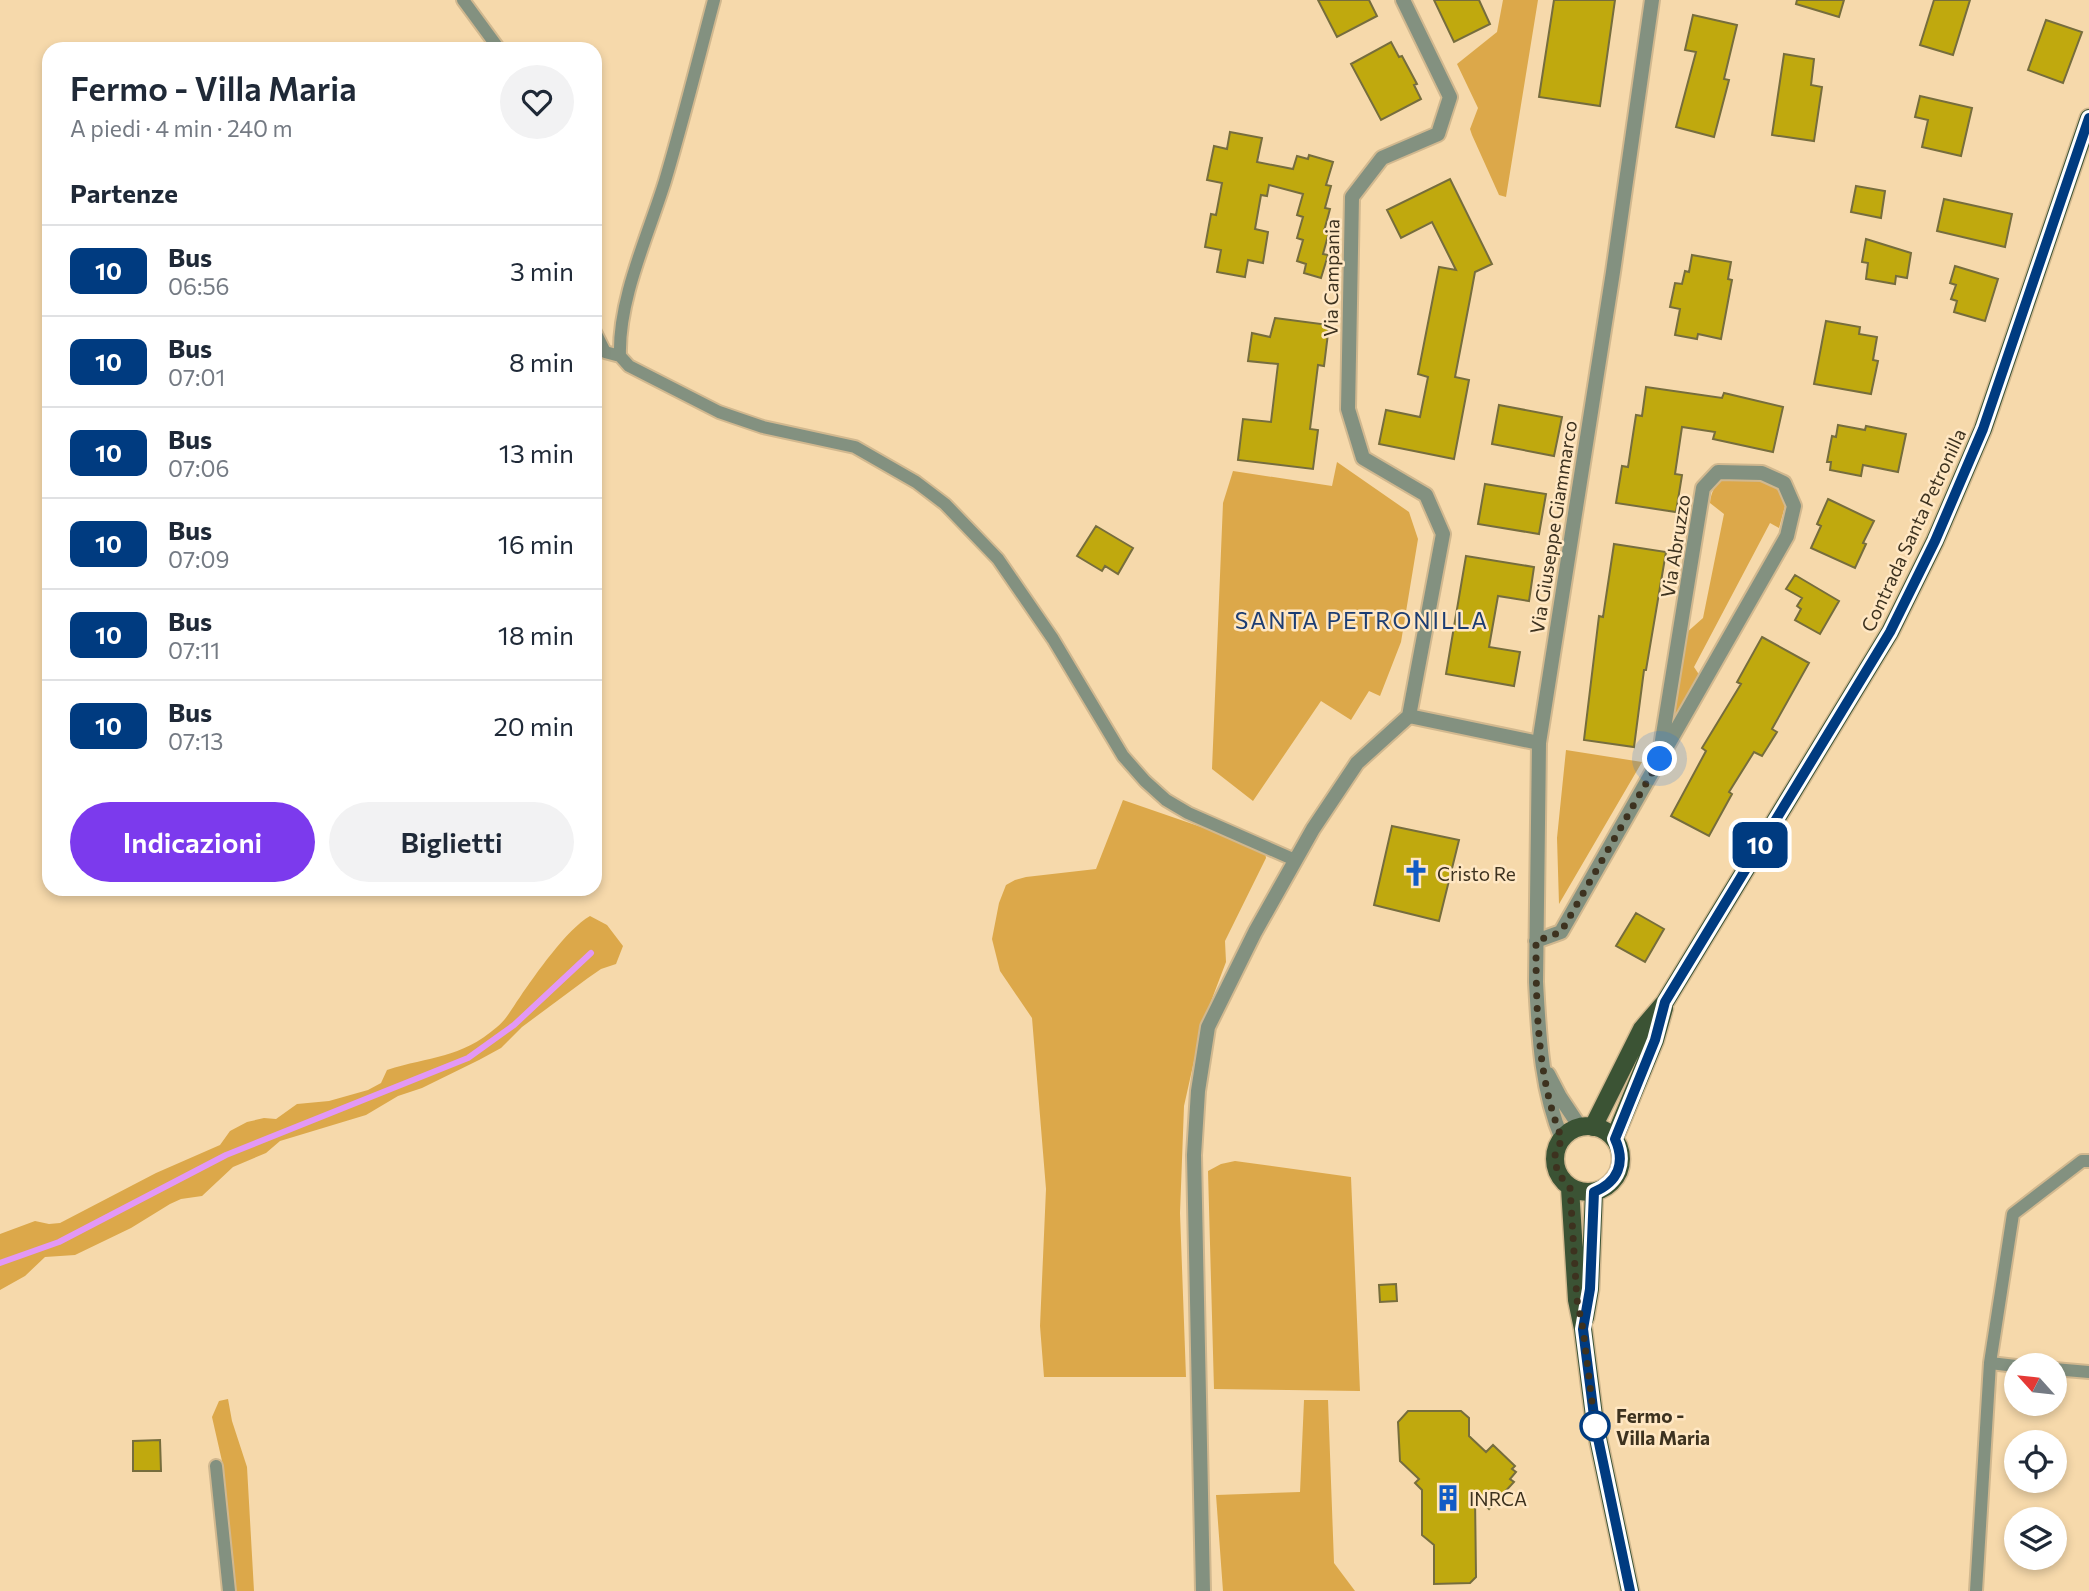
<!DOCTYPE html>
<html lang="it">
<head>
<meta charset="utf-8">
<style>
  body { margin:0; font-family:Commissioner,sans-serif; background:#f2f2f3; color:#1f2937; height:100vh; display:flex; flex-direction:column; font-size:26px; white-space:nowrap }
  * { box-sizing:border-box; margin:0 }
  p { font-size:23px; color:#747a83 }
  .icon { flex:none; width:38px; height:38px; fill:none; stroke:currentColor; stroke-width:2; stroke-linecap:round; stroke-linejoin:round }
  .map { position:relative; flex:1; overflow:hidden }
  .panel { position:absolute; left:42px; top:42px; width:560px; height:854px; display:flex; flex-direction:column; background:#fff; border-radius:21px; box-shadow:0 4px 10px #0003 }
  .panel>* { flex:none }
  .badge { padding:0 14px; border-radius:10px; font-size:24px; line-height:46px }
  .needle { width:46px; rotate:297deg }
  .fabs { position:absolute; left:2004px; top:1353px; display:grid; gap:14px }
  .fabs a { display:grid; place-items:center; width:63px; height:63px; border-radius:50%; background:#fff; box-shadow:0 4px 10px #0003; font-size:35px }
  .you { position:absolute; width:35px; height:35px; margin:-18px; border:5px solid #fff; border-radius:50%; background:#1a73e8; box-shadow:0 0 0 10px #1a73e833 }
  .map>.badge { position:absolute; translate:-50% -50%; box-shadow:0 0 0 4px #fff }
  h2 { padding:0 28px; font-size:26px; line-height:63px }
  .round { display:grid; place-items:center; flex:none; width:74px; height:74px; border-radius:37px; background:#f2f2f3 }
  .overview { display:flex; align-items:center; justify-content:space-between; height:119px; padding:0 28px }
  h1 { font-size:33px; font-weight:600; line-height:52px }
  .primary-button { display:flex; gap:14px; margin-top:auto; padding:14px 28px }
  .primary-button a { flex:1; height:80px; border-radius:42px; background:#7c3aed; color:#fff; font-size:28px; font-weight:600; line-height:80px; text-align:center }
  .primary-button a+a { background:#f2f2f3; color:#1f2937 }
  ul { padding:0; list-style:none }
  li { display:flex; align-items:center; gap:21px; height:91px; padding:0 28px; border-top:2px solid #e0e1e3 }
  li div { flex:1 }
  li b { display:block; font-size:26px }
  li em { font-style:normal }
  li .badge { min-width:77px; font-weight:700; text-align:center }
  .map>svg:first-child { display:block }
  .green { fill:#dca84a }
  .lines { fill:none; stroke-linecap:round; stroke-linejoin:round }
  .stream { stroke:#e298f6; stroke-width:6 }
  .building { fill:#c0a90e; stroke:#766d3d; stroke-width:2 }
  .lane-casing { stroke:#d1b88f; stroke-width:16 }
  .street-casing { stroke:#d1b88f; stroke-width:18 }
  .primary-casing { stroke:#d1b88f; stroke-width:21 }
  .lane { stroke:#839180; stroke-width:12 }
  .street { stroke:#839180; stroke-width:14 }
  .primary { stroke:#3b5334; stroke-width:18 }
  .line-casing { stroke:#fff; stroke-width:16 }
  .line { stroke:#003b80; stroke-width:10 }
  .walk { stroke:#3d321f; stroke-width:7; stroke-dasharray:0 12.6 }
  .stop-dot { fill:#fff; stroke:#003b80; stroke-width:3.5 }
  .labels { text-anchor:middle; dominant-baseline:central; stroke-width:5; stroke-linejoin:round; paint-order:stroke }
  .street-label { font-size:19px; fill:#3d321f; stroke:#ffe7c3 }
  .poi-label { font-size:19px; fill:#3d321f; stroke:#ffe7c3; text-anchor:start }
  .stop-label { font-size:19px; font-weight:bold; fill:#3d321f; stroke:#ffe7c3; text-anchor:start }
  .quarter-label { font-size:23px; letter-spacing:2px; fill:#1c3d73; stroke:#ffe7c3 }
</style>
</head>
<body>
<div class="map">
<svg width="2089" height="1591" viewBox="0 0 2089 1591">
  <rect width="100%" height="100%" fill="#f6d9ab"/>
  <path class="green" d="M1503,0h35l-32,197 -7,-2 -27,-60 -2,-6 8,-21 -21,-44 40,-32z
    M1337,462l72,50 9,27 -17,103 -21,54 -11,-5 -18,29 -30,-19 -68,100 -41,-32 11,-266 10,-32 99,15z
    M1724,478c23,1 48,-3 60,21l1,7 -6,22 -9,-5 -76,144 6,9 -30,56 15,-98 18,-16 21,-104 -14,-11c1,-11 5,-18 14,-25z
    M1566,750l76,12 -83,142 -2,-66z
    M1123,800l136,47 6,5 1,6 -41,83 1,21 -24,63 -18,81 -4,107 6,164h-142l-4,-51 6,-137 -14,-171 -32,-47 -8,-32 7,-36 7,-18 9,-5 11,-3 70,-8z
    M590,916l17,9 16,21 -7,18 -15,5 -13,9 -66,49 -21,21 -22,12 -57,28 -24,8 -32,19 -86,26 -14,12 -33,14 -31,29 -21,3 -11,5 -39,24 -56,27 -30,2 -20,19 -25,14v-56l35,-13 14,3 11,-1 96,-50 64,-28 10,-14 17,-9 17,-4 12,1 21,-15 32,-3 39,-11 13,-7 6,-13c43,-14 73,-11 110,-43 10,-8 15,-19 23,-30 15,-22 47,-68 70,-81z
    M1235,1161l116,16 9,214 -146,-2 -6,-218 13,-7z
    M228,1399l4,22 15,46 7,124h-19l-13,-130 -10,-44 7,-16z
    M1304,1400h24l6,163 21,28h-132l-7,-96 84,-3z"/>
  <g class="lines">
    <path class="stream" d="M0,1263l59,-21 167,-87 242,-97 46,-33 77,-72"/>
  </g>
  <path class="building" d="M1318,0h51l8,16 -40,21z
    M1434,0h45l11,24 -36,18z
    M1554,0h61l-15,106 -61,-9z
    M1797,0h47l-5,17 -43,-13z
    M1934,0h36l-17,55 -33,-10z
    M1693,15l44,10 -13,54 5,1 -15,57 -38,-10 20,-75 -11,-2z
    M2046,20l36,12 -19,51 -35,-13z
    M1391,42l8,15 3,-1 15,28 -3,1 7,14 -40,21 -30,-56z
    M1784,54l30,5 -3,26 11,2 -8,54 -42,-6z
    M1920,96l52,12 -11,48 -39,-9 6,-27 -13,-3z
    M1230,132l32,6 -5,24 36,7 4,-13 11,3 1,-4 24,7 -7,23 5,1 -6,22 5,1 -6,22 5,1 -6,22 5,1 -7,23 -17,-5 2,-9 -9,-3 6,-21 -6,-2 6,-21 -6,-2 6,-21 -34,-9 -2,11 -6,-1 -6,34 13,3 -5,31 -15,-3 -3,17 -28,-5 4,-22 -16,-3 6,-33 5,1 6,-32 -15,-3 7,-34 13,3z
    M1450,179l42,85 -17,8 -5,27 -15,78 14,3 -15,79 -75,-15 7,-34 34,7 8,-40 -10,-3 21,-107 17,3 -24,-48 -31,16 -14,-28z
    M1856,186l29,5 -4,27 -30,-6z
    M1944,199l68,15 -7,33 -68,-16z
    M1866,239l45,14 -4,25 -11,-2 -1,8 -29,-5 2,-16 -6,-1z
    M1692,255l39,7 -3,17 4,1 -11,59 -23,-5 -1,5 -22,-4 5,-26 -10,-2 5,-24 7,1 3,-13 4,1z
    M1955,266l43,13 -13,42 -31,-9 3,-11 -6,-2 5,-14 -6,-2z
    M1275,318l54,7 -5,41 -6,-1 -8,64 8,1 -5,39 -75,-9 5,-41 28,3 7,-58 -30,-3 4,-28 18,4z
    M1826,321l34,6 -1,7 18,3 -4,23 5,1 -7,33 -57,-10z
    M1646,387l76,11 2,-5 59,14 -10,45 -60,-13 2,-7 -33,-5 -7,47 7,1 -6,37 -60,-9 6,-37 6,1 8,-52 6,1z
    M1499,405l63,12 -8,39 -62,-12z
    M1838,425l27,5 1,-4 40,8 -8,38 -35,-7 -2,11 -31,-6 1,-8h-4l5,-26 4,1z
    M1485,484l61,10 -7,40 -61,-10z
    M1828,499l46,22 -11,22 3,1 -11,24 -44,-20 10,-22 -4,-2z
    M1096,526l37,22 -15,26 -13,-8 -3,5 -25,-15z
    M1614,544l52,8 -20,118h-2l-10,77 -50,-7 15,-124 4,1z
    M1466,556l68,11 -5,34 -31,-5 -9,51 31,5 -6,34 -68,-12z
    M1795,575l44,26 -19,33 -25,-14 6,-11 -4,-3 5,-8 -16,-9z
    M1762,637l47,26 -37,66 5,3 -15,24 -8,-4 -25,40 3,2 -23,42 -38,-20 35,-65 -4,-3 39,-64 -4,-2z
    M1392,826l67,14 -20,81 -65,-16z
    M1636,913l28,16 -19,33 -29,-16z
    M1396,1284l1,17 -17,1 -1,-17z
    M1408,1411h53l8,7v18l17,16 7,-7 22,21 -3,3 4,3 -6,7 4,3 -25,27 -14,-13 1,81 -6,6 -36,1v-39l-12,-10v-45l-7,-7 4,-4 -19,-18 -2,-39z
    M160,1440l1,31h-28v-30z"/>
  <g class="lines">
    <defs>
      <path id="lane" d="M463,0l36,49
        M714,0c-16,60 -31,121 -49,181 -17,55 -47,118 -45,175l9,10 90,46 44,15 92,20 61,35 29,22 53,55 55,80 70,117 22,25 21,19 22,13 107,47
        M595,332l10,20 15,4
        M1990,1363l26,3
        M2054,1369l35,3
        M216,1466l13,125
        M1976,1591l14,-228 23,-149 69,-53h7"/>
      <path id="street" d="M1403,0l47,97 -12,37 -56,24 -30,39 -4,212 15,49 63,37 17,39 -34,182
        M1536,941l25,-9 226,-396 7,-30 -10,-23 -22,-10 -44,-1 -15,16 -44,271
        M1548,1074l12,23 20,30
        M1562,1139c-21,-50 -23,-104 -26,-157l3,-239 74,-471 39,-272
        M1203,1591l-9,-436 4,-64 10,-64 47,-95 58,-103 44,-66 52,-47 130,27"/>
      <path id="primary" d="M1555 1159a33 33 0 1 1 66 0a33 33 0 1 1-66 0Z
        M1593,1127l49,-98 23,-27 225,-370 45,-91 48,-112 106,-311
        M1614,1139l41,-99 9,-32
        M1570,1188l7,112 6,29 12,95 35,167
        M1585,1318l5,-29 4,-97"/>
    </defs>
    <use href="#lane" class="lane-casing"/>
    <use href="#street" class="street-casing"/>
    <use href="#primary" class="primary-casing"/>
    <use href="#lane" class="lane"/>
    <use href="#street" class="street"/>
    <use href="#primary" class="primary"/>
  </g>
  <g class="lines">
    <defs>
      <path id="line" d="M1630,1591l-35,-167 -12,-95 7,-40 4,-97c24,-10 32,-29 21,-53l40,-99 10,-38 225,-370 45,-91 48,-112 106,-311"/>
    </defs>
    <use href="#line" class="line-casing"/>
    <use href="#line" class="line"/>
    <path class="walk" d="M1595,1426l-12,-97 -6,-29 -7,-112 -13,-16 -2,-18 7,-15c-25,-61 -26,-132 -26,-198l25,-9 99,-173"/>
  </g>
  <defs>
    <symbol id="church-bare" viewBox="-9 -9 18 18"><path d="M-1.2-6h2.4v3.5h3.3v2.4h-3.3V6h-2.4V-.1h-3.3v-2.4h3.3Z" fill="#115bc5" stroke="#ffe7c3" stroke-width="2.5" paint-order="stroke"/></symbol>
    <symbol id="building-bare" viewBox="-9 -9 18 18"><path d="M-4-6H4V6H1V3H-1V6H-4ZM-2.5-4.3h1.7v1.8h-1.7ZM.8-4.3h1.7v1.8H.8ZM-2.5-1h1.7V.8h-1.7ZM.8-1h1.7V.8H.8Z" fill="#115bc5" stroke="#ffe7c3" stroke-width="2.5" paint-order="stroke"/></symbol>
  </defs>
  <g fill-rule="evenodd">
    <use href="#church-bare" x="1397" y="854" width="38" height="38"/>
    <use href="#building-bare" x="1429" y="1479" width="38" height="38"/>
  </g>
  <circle class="stop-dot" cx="1595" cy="1426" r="14"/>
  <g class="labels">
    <g class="street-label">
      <text transform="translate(1331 278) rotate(-89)">Via Campania</text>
      <text transform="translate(1553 527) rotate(-81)">Via Giuseppe Giammarco</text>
      <text transform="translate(1913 530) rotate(-65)">Contrada Santa Petronilla</text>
      <text transform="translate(1675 546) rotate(-81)">Via Abruzzo</text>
    </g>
    <g class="poi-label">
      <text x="1437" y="873">Cristo Re</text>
      <text x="1469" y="1498">INRCA</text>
    </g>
    <g class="stop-label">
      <text x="1616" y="1415">Fermo -<tspan x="1616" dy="22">Villa Maria</tspan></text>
    </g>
    <g class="quarter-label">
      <text x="1362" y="620">SANTA PETRONILLA</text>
    </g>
  </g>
</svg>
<div class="fabs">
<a><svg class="needle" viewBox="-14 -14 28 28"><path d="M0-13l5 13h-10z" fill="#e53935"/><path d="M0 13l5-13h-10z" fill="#747a83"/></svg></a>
<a><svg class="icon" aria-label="locate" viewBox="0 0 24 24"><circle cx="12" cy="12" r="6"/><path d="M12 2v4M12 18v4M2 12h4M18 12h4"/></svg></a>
<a><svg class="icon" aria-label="layers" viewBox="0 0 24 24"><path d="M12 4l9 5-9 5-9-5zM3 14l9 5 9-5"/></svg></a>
</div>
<div class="you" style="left:1660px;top:759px"></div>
<b class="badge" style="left:1760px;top:845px;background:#003b80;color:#fff">10</b>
<section class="panel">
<div class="overview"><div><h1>Fermo - Villa Maria</h1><p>A piedi · 4 min · 240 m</p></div><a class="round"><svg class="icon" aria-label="heart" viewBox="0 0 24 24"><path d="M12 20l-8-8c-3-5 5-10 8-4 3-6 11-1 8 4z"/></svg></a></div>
<h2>Partenze</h2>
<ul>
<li><span class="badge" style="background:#003b80;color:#fff">10</span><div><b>Bus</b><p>06:56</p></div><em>3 min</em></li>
<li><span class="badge" style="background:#003b80;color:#fff">10</span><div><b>Bus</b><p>07:01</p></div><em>8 min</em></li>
<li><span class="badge" style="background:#003b80;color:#fff">10</span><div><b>Bus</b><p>07:06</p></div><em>13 min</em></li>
<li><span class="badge" style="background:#003b80;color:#fff">10</span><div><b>Bus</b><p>07:09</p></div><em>16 min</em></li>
<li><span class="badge" style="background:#003b80;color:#fff">10</span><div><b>Bus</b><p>07:11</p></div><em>18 min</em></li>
<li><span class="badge" style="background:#003b80;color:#fff">10</span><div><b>Bus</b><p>07:13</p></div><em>20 min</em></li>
</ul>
<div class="primary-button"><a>Indicazioni</a><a>Biglietti</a></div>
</section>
</div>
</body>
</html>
